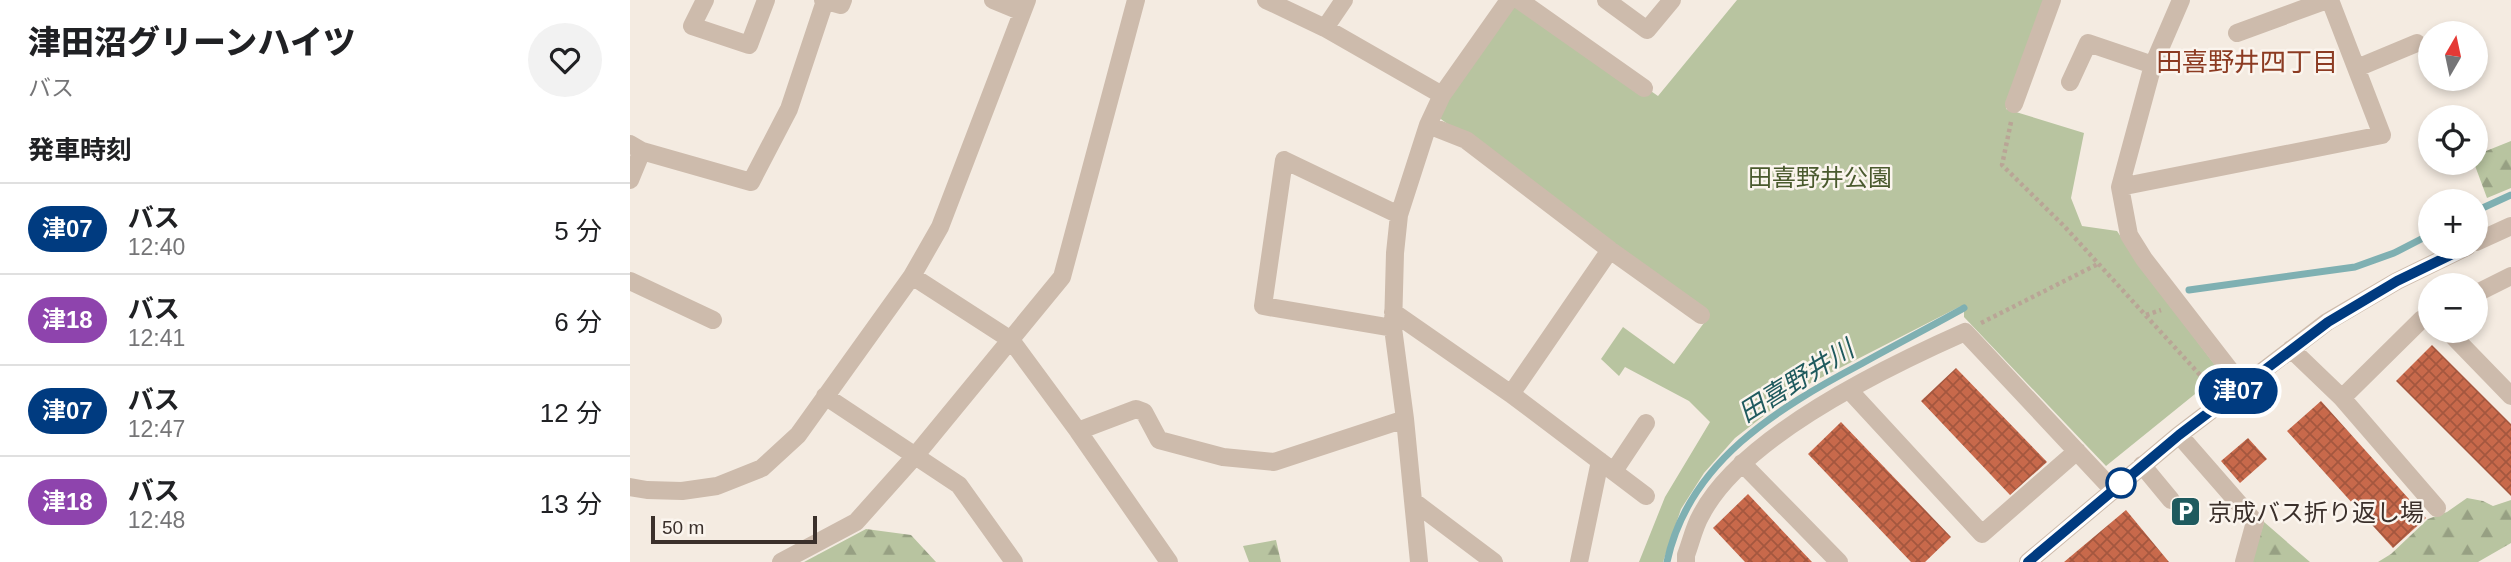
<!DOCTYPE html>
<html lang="ja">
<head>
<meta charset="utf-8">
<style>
  body { margin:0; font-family:Arial,"Noto Sans JP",sans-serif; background:#f2f2f2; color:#202124; height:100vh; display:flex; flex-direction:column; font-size:26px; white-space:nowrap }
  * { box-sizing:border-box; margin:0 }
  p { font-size:23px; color:#757577 }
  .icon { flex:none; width:38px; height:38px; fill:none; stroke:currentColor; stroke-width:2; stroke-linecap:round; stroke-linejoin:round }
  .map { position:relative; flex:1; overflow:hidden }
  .drawer { display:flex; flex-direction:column; background:#fff; width:630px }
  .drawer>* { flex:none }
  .badge { padding:0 14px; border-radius:23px; font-size:24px; line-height:46px }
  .needle { width:46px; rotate:9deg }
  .fabs { position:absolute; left:1788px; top:21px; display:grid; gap:14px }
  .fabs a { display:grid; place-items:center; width:70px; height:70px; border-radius:50%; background:#fff; box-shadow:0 4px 10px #0003; font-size:35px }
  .scale { position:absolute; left:21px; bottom:18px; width:166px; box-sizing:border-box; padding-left:7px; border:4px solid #3b302b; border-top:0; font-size:19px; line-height:24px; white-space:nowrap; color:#3b302b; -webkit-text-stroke:5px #fbf5ee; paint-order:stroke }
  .map>.badge { position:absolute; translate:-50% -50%; box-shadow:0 0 0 4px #fff }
  h2 { padding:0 28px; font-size:26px; line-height:63px }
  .round { display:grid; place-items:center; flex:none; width:74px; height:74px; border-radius:37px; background:#f2f2f2 }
  .headline { display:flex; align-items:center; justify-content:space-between; height:119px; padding:0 28px }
  h1 { font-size:33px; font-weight:800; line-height:52px }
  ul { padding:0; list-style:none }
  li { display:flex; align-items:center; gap:21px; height:91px; padding:0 28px; border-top:2px solid #e0e0e0 }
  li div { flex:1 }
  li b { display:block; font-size:26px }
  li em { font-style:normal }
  li .badge { min-width:77px; font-weight:700; text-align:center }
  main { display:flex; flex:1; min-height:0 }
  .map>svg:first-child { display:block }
  .forest { fill:url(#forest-firs) }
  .park { fill:#b8c4a0 }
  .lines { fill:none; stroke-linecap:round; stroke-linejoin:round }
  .stream { stroke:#7fb0b2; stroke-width:7 }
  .building { fill:url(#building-cross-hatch) }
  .path { stroke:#b9a596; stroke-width:4.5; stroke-dasharray:3.5 3.5; stroke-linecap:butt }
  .minor { stroke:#cdbbac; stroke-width:18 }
  .line-casing { stroke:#fff; stroke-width:16 }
  .line { stroke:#003b80; stroke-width:10 }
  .stop-dot { fill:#fff; stroke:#003b80; stroke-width:3.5 }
  .labels { text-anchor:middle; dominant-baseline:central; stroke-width:5; stroke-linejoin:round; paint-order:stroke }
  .park-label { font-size:24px; fill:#4a5a2e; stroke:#fbf5ee }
  .poi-label { font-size:24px; fill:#3b302b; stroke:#fbf5ee; text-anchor:start }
  .neighbourhood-label { font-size:26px; fill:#8c3b22; stroke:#fbf5ee }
  .water-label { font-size:26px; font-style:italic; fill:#1f5a5e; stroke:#fbf5ee }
</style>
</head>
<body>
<main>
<section class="drawer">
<div class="headline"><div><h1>津田沼グリーンハイツ</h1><p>バス</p></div><a class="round"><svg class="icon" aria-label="heart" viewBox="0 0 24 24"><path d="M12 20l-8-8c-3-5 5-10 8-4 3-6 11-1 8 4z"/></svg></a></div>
<h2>発車時刻</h2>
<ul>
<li><span class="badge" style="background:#003b80;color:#fff">津07</span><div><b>バス</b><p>12:40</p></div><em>5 分</em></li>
<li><span class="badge" style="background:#8e44ad;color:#fff">津18</span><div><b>バス</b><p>12:41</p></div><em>6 分</em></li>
<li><span class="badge" style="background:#003b80;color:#fff">津07</span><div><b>バス</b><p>12:47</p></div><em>12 分</em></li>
<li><span class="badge" style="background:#8e44ad;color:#fff">津18</span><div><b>バス</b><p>12:48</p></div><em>13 分</em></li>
</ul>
</section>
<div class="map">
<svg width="1881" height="562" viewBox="0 0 1881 562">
  <defs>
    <pattern id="forest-firs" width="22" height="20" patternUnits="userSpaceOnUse" patternTransform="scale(1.75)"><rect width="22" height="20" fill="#b8c4a0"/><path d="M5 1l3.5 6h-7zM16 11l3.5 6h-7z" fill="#97a083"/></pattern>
    <pattern id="building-cross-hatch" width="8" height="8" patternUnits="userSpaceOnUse" patternTransform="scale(1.75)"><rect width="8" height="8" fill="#c8694b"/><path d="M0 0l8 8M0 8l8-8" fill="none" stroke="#a4573f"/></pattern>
  </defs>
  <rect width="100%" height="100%" fill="#f4ebe1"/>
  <path class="forest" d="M1881,141v47l-24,10 -13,-35h2v-8z
    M1837,498l16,3 10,5 18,-6v43l-33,19h-100l13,-8 37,-35 19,-7z
    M1634,522l46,40h-58z
    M236,529l45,6 25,27h-132z
    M646,540l5,22h-32l-6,-16z"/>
  <path class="park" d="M889,0l139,96 79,-96h308l-39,109 78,24 -13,65 11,28 35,5 22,33 82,109 -115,93 -142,-149v-8l-3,-3 -164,84 -62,48 -31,35 -23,36 -18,53h-24l26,-65 45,-75 -21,-21 -64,-34 -6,9 -18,-17 22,-32 51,37 35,-48 -275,-202z"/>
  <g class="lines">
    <path class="stream" d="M1846,211l35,-16
      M1559,290l166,-23 39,-14 37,-19
      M1037,562c21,-100 111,-154 194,-198 34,-19 69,-37 103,-56"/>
  </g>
  <path class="building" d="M1802,345l79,79v72l-115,-115z
    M1326,368l91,94 -37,33 -89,-94z
    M1691,401l105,117 -33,30 -106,-117z
    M1211,422l110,115 -26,25h-14l-103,-108z
    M1618,438l19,21 -27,24 -19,-22z
    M1118,494l64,68h-67l-32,-34z
    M1496,510l43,52h-105z"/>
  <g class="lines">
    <path class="path" d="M1381,122l-9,43 62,61 147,161
      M1516,315l15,-5
      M1351,323l117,-59"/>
    <path class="minor" d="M75,0l-13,26 57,19 17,-45
      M193,0l18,5 2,-5
      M363,0l29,12
      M636,0l59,28 117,67
      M889,0l125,88
      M976,0l41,30 25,-30
      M1551,0l-28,65 -33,122 9,48 15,24 99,128
      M695,28l19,-28
      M1607,33l90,-33
      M1727,68l60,-25
      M1440,82l18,-39 65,22
      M1384,104l38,-104
      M798,125l38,15 144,110 91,65
      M0,144l12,7 109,31 38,-73 36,-108
      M0,180l12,-29
      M1490,187l262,-52 -52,-135
      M1846,242l35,-16
      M282,276l99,64 67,91 91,131
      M0,281l83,39
      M1847,293l34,-17
      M763,312l118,82 135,102
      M763,328l-130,-22 21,-146 115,55
      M1818,331l63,65
      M1661,349l51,49 95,110
      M1219,390l133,144 95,-83
      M881,394l99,-144
      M195,396l134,89 55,77
      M1712,398l80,-79 9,1
      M448,431l58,-22 8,3 15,28 64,17 51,5 131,-43
      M1549,435l76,87 -11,40
      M1112,463l97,99
      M1512,465l29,35
      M984,471l32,-48
      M0,487l17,3 35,1 35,-5 45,-18 36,-33 114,-159 28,-49 87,-227
      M783,501l81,61
      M151,562l75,-40 59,-66 147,-179 74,-277
      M789,562l-14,-143 -12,-91 2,-75 4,-38 29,-90 14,-30 67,-95
      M949,562l21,-101
      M1056,562v-7c5,-13 8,-28 15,-40 41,-79 185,-148 264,-183l148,158
      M1398,562l151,-127 148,-113 70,-41 70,-34"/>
  </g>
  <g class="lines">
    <defs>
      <path id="line" d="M1398,562l151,-127 149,-113 69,-41 70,-34"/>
    </defs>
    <use href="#line" class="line-casing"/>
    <use href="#line" class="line"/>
  </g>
  <defs>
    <symbol id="parking-square" viewBox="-11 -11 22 22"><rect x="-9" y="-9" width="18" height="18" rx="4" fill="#1f5a5e" stroke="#fbf5ee"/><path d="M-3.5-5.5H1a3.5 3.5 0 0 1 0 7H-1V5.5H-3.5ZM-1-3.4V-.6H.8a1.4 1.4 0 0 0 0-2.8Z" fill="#fff"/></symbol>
  </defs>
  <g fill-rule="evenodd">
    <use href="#parking-square" x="1538" y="494" width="35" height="35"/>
  </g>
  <circle class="stop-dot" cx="1491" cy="483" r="14"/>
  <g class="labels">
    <g class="park-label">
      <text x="1190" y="177">田喜野井公園</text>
    </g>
    <g class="poi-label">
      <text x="1578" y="512">京成バス折り返し場</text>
    </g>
    <g class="neighbourhood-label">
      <text x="1617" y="62">田喜野井四丁目</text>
    </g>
    <g class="water-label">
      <text transform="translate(1166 381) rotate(-32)">田喜野井川</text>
    </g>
  </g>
</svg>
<div class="fabs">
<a><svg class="needle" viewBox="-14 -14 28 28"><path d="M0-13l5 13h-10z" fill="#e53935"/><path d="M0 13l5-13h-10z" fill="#757577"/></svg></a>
<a><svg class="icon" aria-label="locate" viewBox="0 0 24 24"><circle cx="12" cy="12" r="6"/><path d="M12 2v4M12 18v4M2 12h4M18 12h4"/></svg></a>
<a>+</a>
<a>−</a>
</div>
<div class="scale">50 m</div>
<b class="badge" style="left:1608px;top:391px;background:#003b80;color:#fff">津07</b>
</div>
</main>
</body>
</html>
